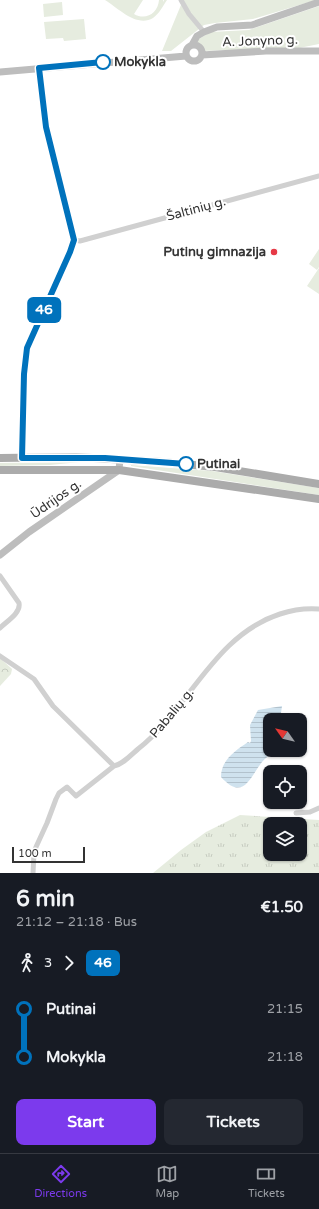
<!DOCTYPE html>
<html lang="en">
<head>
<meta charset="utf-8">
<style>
  body { margin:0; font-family:"Varela Round",sans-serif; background:#242831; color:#f1f3f6; height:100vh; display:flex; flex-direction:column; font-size:15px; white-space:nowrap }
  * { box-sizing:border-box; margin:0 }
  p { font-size:13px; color:#9ea1a6 }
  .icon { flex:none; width:22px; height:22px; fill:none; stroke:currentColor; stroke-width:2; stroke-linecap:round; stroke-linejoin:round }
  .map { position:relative; height:873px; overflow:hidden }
  .sheet { display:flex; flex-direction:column; background:#171b24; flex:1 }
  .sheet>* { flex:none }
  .badge { padding:0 8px; border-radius:6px; font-size:14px; line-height:26px }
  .needle { width:26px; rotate:304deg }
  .tools { position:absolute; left:263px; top:713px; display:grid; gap:8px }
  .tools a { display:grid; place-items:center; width:44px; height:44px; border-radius:8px; background:#171b24; box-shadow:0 1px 3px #0004; font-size:20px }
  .scale { position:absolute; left:12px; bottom:10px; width:73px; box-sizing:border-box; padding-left:4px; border:2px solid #333; border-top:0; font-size:11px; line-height:14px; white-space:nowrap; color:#333; -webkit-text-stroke:3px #fff; paint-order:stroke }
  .map>.badge { position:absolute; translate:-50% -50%; box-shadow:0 0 0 2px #fff }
  .legs { display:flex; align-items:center; gap:6px; height:44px; padding:0 16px; font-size:13px }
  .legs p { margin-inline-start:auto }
  .head { display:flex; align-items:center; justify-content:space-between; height:68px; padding:0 16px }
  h1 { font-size:22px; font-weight:700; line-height:30px }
  .cta { display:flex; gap:8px; margin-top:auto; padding:8px 16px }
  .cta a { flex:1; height:46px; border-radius:8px; background:#7c3aed; color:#fff; font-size:16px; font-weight:700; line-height:46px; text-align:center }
  .cta a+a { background:#242831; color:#f1f3f6 }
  ul { padding:0 16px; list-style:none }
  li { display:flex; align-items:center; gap:14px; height:48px; font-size:15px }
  li i { display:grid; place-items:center; width:6px; height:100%; margin:0 5px; background:currentColor }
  li i::after { content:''; width:10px; height:10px; margin:-5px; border:3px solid; border-radius:50%; background:#171b24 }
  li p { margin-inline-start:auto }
  li:first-child i { background:linear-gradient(#0000 50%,currentColor 0) }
  li:last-child i { background:linear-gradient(currentColor 50%,#0000 0) }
  .tabs { display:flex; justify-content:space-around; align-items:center; height:56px; border-top:1px solid #363941; background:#171b24; font-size:11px; color:#9ea1a6 }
  .tabs a { display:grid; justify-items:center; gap:2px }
  .tabs .on { color:#7c3aed }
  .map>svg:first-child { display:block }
  .green { fill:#e6ecdf }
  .forest { fill:url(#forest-crowns) }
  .park { fill:url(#park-tufts); fill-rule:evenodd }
  .water { fill:url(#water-rules) }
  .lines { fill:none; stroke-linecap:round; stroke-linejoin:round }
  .street { stroke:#d0d0d0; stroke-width:5 }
  .secondary { stroke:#bdbdbd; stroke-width:7 }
  .primary { stroke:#ababab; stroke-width:8 }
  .line-1-casing { stroke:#fff; stroke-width:9 }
  .line-1 { stroke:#0072bc; stroke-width:6 }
  .stop-1-dot { fill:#fff; stroke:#0072bc; stroke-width:2 }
  .poi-dot { fill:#e63946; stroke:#fff; stroke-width:1.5 }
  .labels { text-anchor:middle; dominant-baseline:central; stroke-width:4; stroke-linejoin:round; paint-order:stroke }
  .street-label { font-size:13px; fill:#333; stroke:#fff }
  .stop-label { font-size:13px; font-weight:bold; fill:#333; stroke:#fff; text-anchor:start }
  .poi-label { font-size:13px; font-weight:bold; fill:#333; stroke:#fff; text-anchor:end }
</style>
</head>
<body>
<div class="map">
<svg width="319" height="873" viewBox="0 0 319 873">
  <defs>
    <pattern id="forest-crowns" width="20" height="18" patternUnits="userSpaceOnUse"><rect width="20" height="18" fill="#e6ecdf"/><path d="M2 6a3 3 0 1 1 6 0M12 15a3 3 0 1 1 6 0" fill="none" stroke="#c6cbc0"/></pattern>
    <pattern id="park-tufts" width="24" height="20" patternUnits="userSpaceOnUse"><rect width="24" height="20" fill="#e6ecdf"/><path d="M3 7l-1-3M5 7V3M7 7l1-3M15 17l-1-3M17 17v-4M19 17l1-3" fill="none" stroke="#c6cbc0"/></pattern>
    <pattern id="water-rules" width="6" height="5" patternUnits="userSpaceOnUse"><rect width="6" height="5" fill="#cfe2ee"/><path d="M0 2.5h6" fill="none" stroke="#b2c2cd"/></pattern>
  </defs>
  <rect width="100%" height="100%" fill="#fff"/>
  <path class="green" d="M105,0h38l-9,14c12,7 24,-1 25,-14h4v2l1,-2h3c-4,6 -8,14 -14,18 -16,10 -35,-10 -48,-18z
    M183,0h133l-63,19 -38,4 -11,2 -33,26h-9z
    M62,2l1,13 -19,2 -1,-13z
    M319,6v38l-20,4 -99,3 -4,-4 1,-7 14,-8 38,-2z
    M84,19l2,20 -22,2 -1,-3 -17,1 -2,-17z
    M319,249v18l-2,3 -8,-6z
    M319,268v26l-12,-8z
    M80,462l-30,3 -50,1v-3z
    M131,465l81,6 107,17v7l-188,-29z"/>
  <path class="forest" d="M0,658l12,11 -1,5 -11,12z"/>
  <path class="park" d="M240,815l79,5v53h-166l28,-23 25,-18zM270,824h30v30h-30z"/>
  <path class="water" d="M282,706l-2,14h-10v30h4l-1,2c-3,3 -8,6 -11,10 -13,17 -19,39 -41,15 0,-17 14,-26 27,-35l2,1 1,-2 -1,-16 8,-15z"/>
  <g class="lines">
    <path class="street" d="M181,0l8,14 15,18
      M74,240l6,1 239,-65
      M22,458l2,-85 3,-25 43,-96 4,-12 -28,-113 -7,-59
      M0,576l19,27c2,10 -12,18 -19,25
      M0,656l34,23 19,27 61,60
      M296,813l14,-1 9,-4
      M33,873l1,-20 2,-6 11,-24 9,-24 3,-6 8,-6 9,9 38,-30c9,-2 16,-10 24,-17 52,-41 75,-113 142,-135 12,-4 26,-6 39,-5"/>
    <path class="secondary" d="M192,45l5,-9 7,-4 13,-5 35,-2 67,-23
      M186 53a8 8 0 1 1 16 0a8 8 0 1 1-16 0Z
      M202,55l64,-4h53
      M0,72l186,-16
      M0,555l29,-23 90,-62 1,-11"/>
    <path class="primary" d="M0,458l76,-1 86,5 53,5 104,17
      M0,470h119l200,29"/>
  </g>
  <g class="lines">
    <defs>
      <path id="line-1" d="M103,62l-64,6 7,59 28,113 -4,12 -43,96 -3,26 -2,84h83l81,6"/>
    </defs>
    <use href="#line-1" class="line-1-casing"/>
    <use href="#line-1" class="line-1"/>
  </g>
  <g class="stop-1-dot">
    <circle cx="103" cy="62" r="7"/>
    <circle cx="186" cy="464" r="7"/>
  </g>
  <circle class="poi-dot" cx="274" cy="252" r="4"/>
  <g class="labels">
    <g class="street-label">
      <text transform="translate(260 41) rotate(-2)">A. Jonyno g.</text>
      <text transform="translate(196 209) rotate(-15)">Šaltinių g.</text>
      <text transform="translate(56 499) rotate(-35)">Ūdrijos g.</text>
      <text transform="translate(172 713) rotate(-50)">Pabalių g.</text>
    </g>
    <g class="stop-label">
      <text x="114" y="62">Mokykla</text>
      <text x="197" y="464">Putinai</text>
    </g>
    <g class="poi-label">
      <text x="266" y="252">Putinų gimnazija</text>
    </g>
  </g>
</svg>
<div class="tools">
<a><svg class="needle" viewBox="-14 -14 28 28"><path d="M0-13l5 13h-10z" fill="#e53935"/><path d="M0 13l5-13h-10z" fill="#9ea1a6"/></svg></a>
<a><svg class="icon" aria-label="locate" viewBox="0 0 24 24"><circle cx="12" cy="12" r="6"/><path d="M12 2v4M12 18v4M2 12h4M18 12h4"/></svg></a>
<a><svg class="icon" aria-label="layers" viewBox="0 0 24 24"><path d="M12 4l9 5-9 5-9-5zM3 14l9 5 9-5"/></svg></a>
</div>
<div class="scale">100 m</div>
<b class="badge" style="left:44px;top:310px;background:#0072bc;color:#fff">46</b>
</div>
<section class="sheet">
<div class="head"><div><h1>6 min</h1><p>21:12 – 21:18 · Bus</p></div><b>€1.50</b></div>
<div class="legs"><svg class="icon" aria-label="walk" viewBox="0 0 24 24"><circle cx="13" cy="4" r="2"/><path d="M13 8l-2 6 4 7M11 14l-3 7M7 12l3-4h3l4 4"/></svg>3<svg class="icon" aria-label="forward" viewBox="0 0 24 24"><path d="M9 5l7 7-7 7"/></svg><b class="badge" style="background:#0072bc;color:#fff">46</b></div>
<ul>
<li><i style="color:#0072bc"></i><b>Putinai</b><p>21:15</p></li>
<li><i style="color:#0072bc"></i><b>Mokykla</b><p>21:18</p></li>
</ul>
<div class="cta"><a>Start</a><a>Tickets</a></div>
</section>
<nav class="tabs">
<a class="on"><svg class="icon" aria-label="directions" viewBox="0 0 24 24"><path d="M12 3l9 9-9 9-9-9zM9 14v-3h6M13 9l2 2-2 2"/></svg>Directions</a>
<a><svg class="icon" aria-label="map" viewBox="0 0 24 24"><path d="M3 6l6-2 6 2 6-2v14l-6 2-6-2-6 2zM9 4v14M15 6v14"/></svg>Map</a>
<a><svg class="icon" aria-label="tickets" viewBox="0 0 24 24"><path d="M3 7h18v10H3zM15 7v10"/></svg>Tickets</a>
</nav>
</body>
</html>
